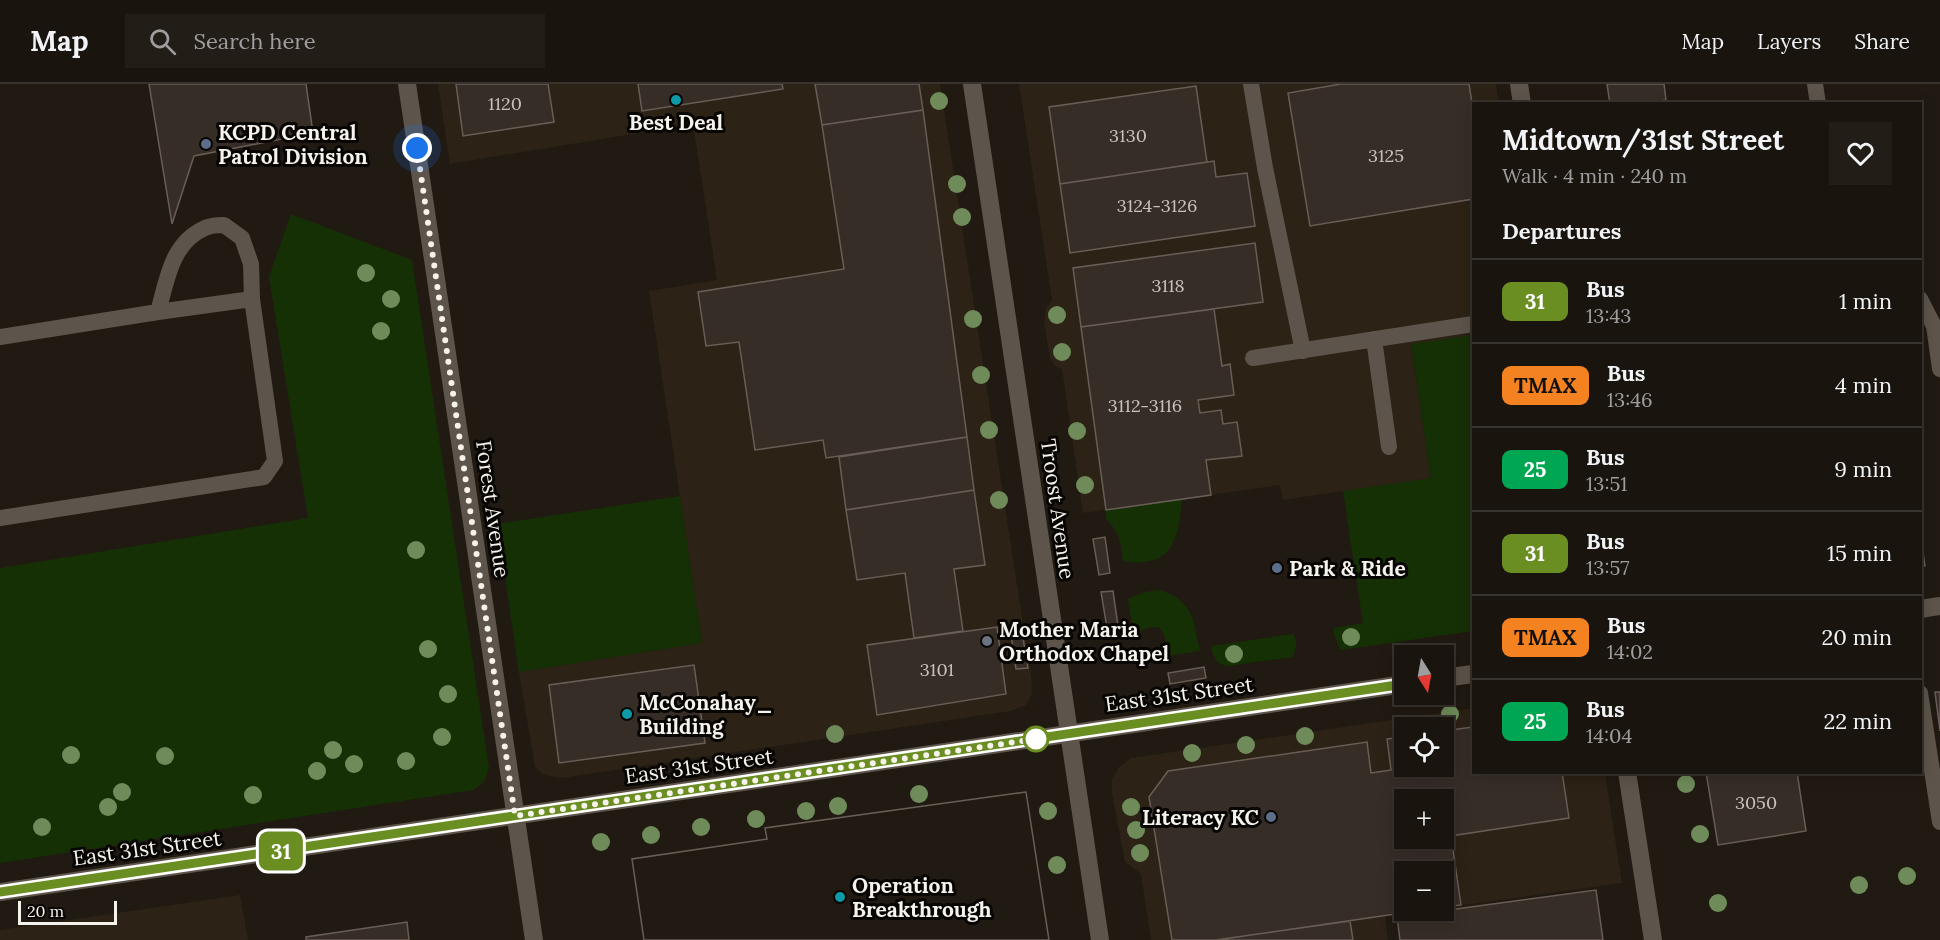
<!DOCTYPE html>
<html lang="en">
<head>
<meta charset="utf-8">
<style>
  body { margin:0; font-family:Lora,serif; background:#221d17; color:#f1f3f6; height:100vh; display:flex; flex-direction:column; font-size:22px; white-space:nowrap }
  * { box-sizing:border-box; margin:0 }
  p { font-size:20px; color:#9f9e9e }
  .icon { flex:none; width:33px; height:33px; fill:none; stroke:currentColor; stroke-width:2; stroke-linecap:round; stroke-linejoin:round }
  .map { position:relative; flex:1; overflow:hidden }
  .panel { position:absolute; left:1472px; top:18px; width:450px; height:672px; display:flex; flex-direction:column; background:#19140e; border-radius:0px; box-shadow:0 3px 15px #0003,0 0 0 2px #37332e }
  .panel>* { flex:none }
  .badge { padding:0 12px; border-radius:9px; font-size:21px; line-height:39px }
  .needle { width:39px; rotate:169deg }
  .buttons { position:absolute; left:1394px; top:561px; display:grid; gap:12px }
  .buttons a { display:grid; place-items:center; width:60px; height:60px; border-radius:0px; background:#19140e; box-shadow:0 3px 15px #0003,0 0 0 2px #37332e; font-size:30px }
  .scale { position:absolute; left:18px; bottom:15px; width:99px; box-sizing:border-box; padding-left:6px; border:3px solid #f6f2ec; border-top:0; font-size:16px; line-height:21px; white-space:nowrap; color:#f6f2ec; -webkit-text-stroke:4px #080604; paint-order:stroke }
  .you { position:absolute; width:30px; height:30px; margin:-15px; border:4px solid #fff; border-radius:50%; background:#1a73e8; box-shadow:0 0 0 9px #1a73e833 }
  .map>.badge { position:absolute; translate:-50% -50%; box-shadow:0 0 0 3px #fff }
  h2 { padding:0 30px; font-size:22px; line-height:54px }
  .round { display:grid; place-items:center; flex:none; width:63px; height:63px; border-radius:0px; background:#221d17 }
  .summary { display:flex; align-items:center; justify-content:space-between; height:102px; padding:0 30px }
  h1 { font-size:28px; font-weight:700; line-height:45px }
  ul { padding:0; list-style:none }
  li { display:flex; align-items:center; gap:18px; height:84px; padding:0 30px; border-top:2px solid #37332e }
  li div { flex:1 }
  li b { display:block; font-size:22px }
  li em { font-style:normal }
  li .badge { min-width:66px; font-weight:700; text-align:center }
  header { display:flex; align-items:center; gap:36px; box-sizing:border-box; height:84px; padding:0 30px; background:#19140e; border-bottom:2px solid #37332e }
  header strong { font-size:28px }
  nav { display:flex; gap:33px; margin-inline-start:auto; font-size:21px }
  .search { width:420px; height:54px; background:#221d17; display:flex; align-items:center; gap:15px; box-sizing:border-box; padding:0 21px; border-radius:0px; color:#9f9e9e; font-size:22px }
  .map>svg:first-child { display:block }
  .built { fill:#2c2215; fill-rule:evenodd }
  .green { fill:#163006 }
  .building { fill:#372d27; stroke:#695e57; stroke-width:1.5; fill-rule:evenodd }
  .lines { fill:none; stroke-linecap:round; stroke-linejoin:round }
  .lane { stroke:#5d554b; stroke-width:16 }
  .street { stroke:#5d554b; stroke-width:18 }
  .secondary { stroke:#5d554b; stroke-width:18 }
  .tree { fill:#6f8b5a }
  .line-casing { stroke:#fff; stroke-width:14 }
  .line { stroke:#6b8e23; stroke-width:9 }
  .walk { stroke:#f6f2ec; stroke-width:6; stroke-dasharray:0 10.8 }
  .culture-dot { fill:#0f9aa8; stroke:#080604; stroke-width:2 }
  .service-dot { fill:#5c6f8a; stroke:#080604; stroke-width:2 }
  .worship-dot { fill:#6b7280; stroke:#080604; stroke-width:2 }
  .stop-dot { fill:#fff; stroke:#6b8e23; stroke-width:3 }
  .labels { text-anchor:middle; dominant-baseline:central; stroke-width:6; stroke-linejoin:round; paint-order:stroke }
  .number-label { font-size:18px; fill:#c6c1bb }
  .poi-label { font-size:21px; font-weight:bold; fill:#f6f2ec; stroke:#080604; text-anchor:start }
  .street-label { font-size:21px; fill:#f6f2ec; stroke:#080604 }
</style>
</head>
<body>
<header>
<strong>Map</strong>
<div class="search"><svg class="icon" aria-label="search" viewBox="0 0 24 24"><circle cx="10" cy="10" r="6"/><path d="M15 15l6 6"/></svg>Search here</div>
<nav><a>Map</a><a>Layers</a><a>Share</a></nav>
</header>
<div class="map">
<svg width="1940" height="856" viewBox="0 0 1940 856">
  <rect width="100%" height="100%" fill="#211a12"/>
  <path class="built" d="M438,0h502l91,592 1,17 -6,12 -15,6 -449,67 -18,-3 -9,-8 -16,-95 183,-29 -53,-352 68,-11 -24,-156 -243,40z
    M1019,0h477l3,19 -26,1v231l-62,10 20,133 -148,22 -3,-15 -197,28 -21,-144 -7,-3 -5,-7 -6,-37 2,-14 6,-8z
    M1473,624v64l132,1 17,110 -179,25v-36h-39v38l22,1 -41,5 3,24h-237l-10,-66 -16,-12 -13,-69v-13l7,-13 12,-9zM1404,644h39v38h-39zM1404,716h39v38h-39z
    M240,811l8,45h-248v-10z"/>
  <path class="green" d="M291,130l121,46 77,508 -5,14 -11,8 -473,73v-295l308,-50 -39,-241z
    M1473,251v296l-132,19 -7,-15v-7l29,-5 -20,-132 88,-13 -20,-134z
    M680,412l22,147 -183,29 -22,-148z
    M1182,415c-4,41 -9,70 -59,62 -2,-19 -3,-28 -17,-42v-9z
    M1160,506c34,12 33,29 40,61l-40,6c7,-11 8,-17 0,-29 -10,-3 -19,1 -26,9l-6,-38 16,-7z
    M1293,550c5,8 3,14 0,23l-66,9c-12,-3 -14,-9 -16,-20z"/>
  <path class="building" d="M149,0h157l7,49 -119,23 -22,68z
    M456,0h92l6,38 -91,14z
    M638,0h144l1,5 -141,22z
    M815,0h104l4,26 -101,15z
    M1341,0h128l4,26v89l-163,27 -22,-133z
    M1607,0h57l2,16 -26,4h-30z
    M1196,2l11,76 -147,22 -11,-77z
    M923,26l44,327 -141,21 -3,-18 -68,10 -16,-108 -33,4 -8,-54 146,-23 -22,-144z
    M1214,77l2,16 31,-4 8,53 -185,27 -10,-69z
    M1255,159l8,59 -182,25 -8,-59z
    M1214,225l8,57 8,-2 4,31 -36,5 2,13 21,-3 2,14 14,-2 5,34 -36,4 5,35 -105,15 -25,-183z
    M967,353l7,53 -128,20 -7,-53z
    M974,406l11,75 -31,4 9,62 -49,7 -9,-65 -48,7 -11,-70z
    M1920,448l5,34 -5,1z
    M1105,453l5,36 -11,2 -6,-36z
    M1113,507l5,35 -11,2 -6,-36z
    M997,543l9,67 -129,21 -10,-70z
    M1022,548l6,36 -12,1 -5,-35z
    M694,581l11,78 -146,20 -10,-78z
    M1204,583l2,11 -36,6 -2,-11z
    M1935,608h5v39z
    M1473,643v45h89l7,46 -118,18 10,69 -18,2v-35h-39v38h19l-207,30h-44l-23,-143 19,-26 199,-29 4,31 20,-3 -4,-31 17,-2v29h39v-35zM1404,716h39v38h-39z
    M1706,688h91l9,59 -88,14z
    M1026,708l23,148h-405l-12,-81 135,-20 -2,-11z
    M1026,708l23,148h-405l-12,-81 135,-20 -2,-11z
    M1596,806l7,50h-203l-3,-23z
    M1350,837l3,19h-137z
    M407,838l2,18h-103v-3z"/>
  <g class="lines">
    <path class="lane" d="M1251,0l14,84 38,183
      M1815,0l3,20
      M1920,215l14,27 6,43
      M158,228l94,-13
      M0,253l158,-25c9,-32 13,-69 47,-84 6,-3 13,-3 19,-3l18,13 9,26 1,35 23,162 -11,16 -264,41
      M1374,255l15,108
      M1253,274l220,-34
      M1920,609l20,129"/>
    <path class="street" d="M407,0l127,856
      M1519,0l3,20
      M1627,688l26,168"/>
    <path class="secondary" d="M972,0l128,856
      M1920,525l20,-3
      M1443,594l30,-4
      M0,808l1404,-208"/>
  </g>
  <g class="tree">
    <circle cx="939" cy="17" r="9"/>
    <circle cx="957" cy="100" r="9"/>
    <circle cx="962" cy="133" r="9"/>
    <circle cx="366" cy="189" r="9"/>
    <circle cx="391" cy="215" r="9"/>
    <circle cx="1057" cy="231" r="9"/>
    <circle cx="973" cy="235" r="9"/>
    <circle cx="381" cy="247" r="9"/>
    <circle cx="1062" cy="268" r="9"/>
    <circle cx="981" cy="291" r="9"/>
    <circle cx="989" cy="346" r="9"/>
    <circle cx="1077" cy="347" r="9"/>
    <circle cx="1085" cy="401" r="9"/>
    <circle cx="999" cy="416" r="9"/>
    <circle cx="416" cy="466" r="9"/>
    <circle cx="1351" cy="553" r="9"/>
    <circle cx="428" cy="565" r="9"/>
    <circle cx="1234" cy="570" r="9"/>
    <circle cx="448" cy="610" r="9"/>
    <circle cx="1450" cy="630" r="9"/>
    <circle cx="835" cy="650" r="9"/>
    <circle cx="1305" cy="652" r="9"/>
    <circle cx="442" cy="653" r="9"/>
    <circle cx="1246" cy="661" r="9"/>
    <circle cx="333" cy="666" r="9"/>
    <circle cx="1192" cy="669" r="9"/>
    <circle cx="71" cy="671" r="9"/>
    <circle cx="165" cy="672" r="9"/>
    <circle cx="406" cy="677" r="9"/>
    <circle cx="354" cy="680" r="9"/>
    <circle cx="317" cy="687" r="9"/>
    <circle cx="1686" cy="700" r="9"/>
    <circle cx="122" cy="708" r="9"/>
    <circle cx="919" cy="710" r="9"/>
    <circle cx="253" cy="711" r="9"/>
    <circle cx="838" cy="722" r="9"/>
    <circle cx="108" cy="723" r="9"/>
    <circle cx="1131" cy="723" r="9"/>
    <circle cx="806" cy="727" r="9"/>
    <circle cx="1048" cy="727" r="9"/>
    <circle cx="756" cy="735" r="9"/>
    <circle cx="42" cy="743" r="9"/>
    <circle cx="701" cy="743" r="9"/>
    <circle cx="1136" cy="746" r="9"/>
    <circle cx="1700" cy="750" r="9"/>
    <circle cx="651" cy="751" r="9"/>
    <circle cx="601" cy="758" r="9"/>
    <circle cx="1140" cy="769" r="9"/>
    <circle cx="1057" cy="781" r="9"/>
    <circle cx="1907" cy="792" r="9"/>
    <circle cx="1859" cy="801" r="9"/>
    <circle cx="1718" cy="819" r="9"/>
  </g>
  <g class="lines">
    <defs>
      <path id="line" d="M0,808l1404,-208"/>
    </defs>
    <use href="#line" class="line-casing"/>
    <use href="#line" class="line"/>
    <path class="walk" d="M417,64l98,668 521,-77"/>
  </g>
  <g class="culture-dot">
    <circle cx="676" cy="16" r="6"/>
    <circle cx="627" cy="630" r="6"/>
    <circle cx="840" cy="813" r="6"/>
  </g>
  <g class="service-dot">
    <circle cx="206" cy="60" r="6"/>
    <circle cx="1277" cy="484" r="6"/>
    <circle cx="1271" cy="733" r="6"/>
  </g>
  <circle class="worship-dot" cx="987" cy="557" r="6"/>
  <circle class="stop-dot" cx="1036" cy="655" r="12"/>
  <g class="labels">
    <g class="number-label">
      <text x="505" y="19">1120</text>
      <text x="1128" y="51">3130</text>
      <text x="1386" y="71">3125</text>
      <text x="1157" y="121">3124-3126</text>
      <text x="1168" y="201">3118</text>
      <text x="1145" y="321">3112-3116</text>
      <text x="937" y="585">3101</text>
      <text x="1756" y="718">3050</text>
    </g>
    <g class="poi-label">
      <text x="676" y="38" text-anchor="middle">Best Deal</text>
      <text x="218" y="48">KCPD Central<tspan x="218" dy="24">Patrol Division</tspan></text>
      <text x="1289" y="484">Park &amp; Ride</text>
      <text x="999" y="545">Mother Maria<tspan x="999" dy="24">Orthodox Chapel</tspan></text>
      <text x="639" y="618">McConahay_<tspan x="639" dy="24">Building</tspan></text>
      <text x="1259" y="733" text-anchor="end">Literacy KC</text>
      <text x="852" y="801">Operation<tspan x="852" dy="24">Breakthrough</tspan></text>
    </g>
    <g class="street-label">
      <text transform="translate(493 425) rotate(82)">Forest Avenue</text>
      <text transform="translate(1058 425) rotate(82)">Troost Avenue</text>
      <text transform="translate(1179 610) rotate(-8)">East 31st Street</text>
      <text transform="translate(699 682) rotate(-8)">East 31st Street</text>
      <text transform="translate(147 764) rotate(-8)">East 31st Street</text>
    </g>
  </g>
</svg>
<div class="buttons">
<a><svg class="needle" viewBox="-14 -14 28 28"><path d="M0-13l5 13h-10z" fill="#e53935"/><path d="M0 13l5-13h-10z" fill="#9f9e9e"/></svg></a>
<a><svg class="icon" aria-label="locate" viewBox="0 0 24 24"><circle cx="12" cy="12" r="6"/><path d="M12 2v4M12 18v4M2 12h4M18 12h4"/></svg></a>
<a>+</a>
<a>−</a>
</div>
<div class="scale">20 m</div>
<div class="you" style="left:417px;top:64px"></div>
<b class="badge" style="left:281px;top:767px;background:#6b8e23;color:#fff">31</b>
<section class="panel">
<div class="summary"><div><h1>Midtown/31st Street</h1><p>Walk · 4 min · 240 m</p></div><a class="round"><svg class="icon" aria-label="heart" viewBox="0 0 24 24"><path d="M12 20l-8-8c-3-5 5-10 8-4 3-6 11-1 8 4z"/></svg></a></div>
<h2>Departures</h2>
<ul>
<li><span class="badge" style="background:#6b8e23;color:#fff">31</span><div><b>Bus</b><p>13:43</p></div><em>1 min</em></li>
<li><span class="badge" style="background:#f58220;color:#111">TMAX</span><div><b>Bus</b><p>13:46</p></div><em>4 min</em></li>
<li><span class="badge" style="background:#00a651;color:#fff">25</span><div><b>Bus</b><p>13:51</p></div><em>9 min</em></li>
<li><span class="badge" style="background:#6b8e23;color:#fff">31</span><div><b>Bus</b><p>13:57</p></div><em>15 min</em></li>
<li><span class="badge" style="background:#f58220;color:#111">TMAX</span><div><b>Bus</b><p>14:02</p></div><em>20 min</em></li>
<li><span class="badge" style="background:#00a651;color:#fff">25</span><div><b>Bus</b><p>14:04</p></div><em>22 min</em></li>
</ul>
</section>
</div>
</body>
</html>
